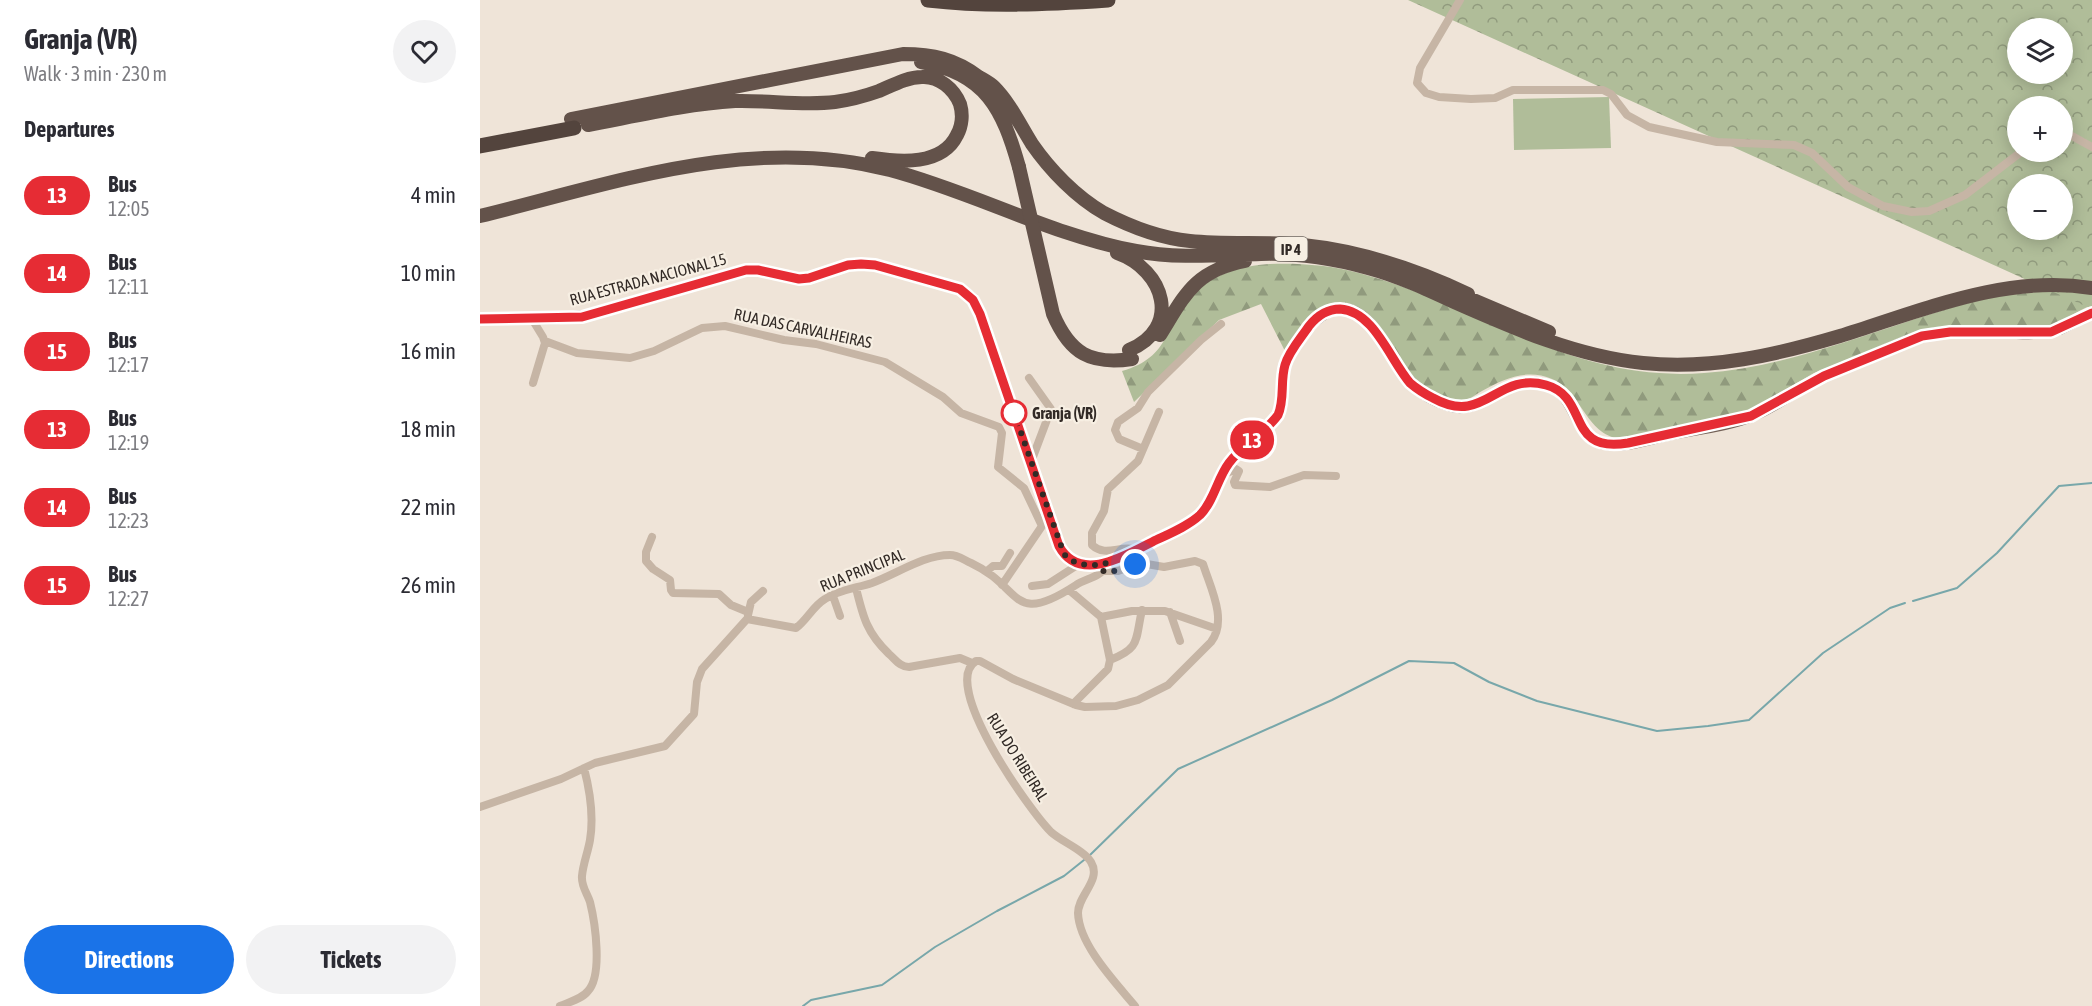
<!DOCTYPE html>
<html lang="en">
<head>
<meta charset="utf-8">
<style>
  body { margin:0; font-family:"Asap Condensed",sans-serif; background:#f2f2f3; color:#2b2b33; height:100vh; display:flex; flex-direction:column; font-size:22px; white-space:nowrap }
  * { box-sizing:border-box; margin:0 }
  p { font-size:20px; color:#7c7c81 }
  .icon { flex:none; width:33px; height:33px; fill:none; stroke:currentColor; stroke-width:2; stroke-linecap:round; stroke-linejoin:round }
  .map { position:relative; flex:1; overflow:hidden }
  .drawer { display:flex; flex-direction:column; background:#fff; width:480px }
  .drawer>* { flex:none }
  .badge { padding:0 12px; border-radius:20px; font-size:21px; line-height:39px }
  .controls { position:absolute; left:1527px; top:18px; display:grid; gap:12px }
  .controls a { display:grid; place-items:center; width:66px; height:66px; border-radius:50%; background:#fff; box-shadow:0 3px 15px #0003; font-size:30px }
  .you { position:absolute; width:30px; height:30px; margin:-15px; border:4px solid #fff; border-radius:50%; background:#1a73e8; box-shadow:0 0 0 9px #1a73e833 }
  .map>.badge { position:absolute; translate:-50% -50%; box-shadow:0 0 0 3px #fff }
  h2 { padding:0 24px; font-size:22px; line-height:54px }
  .round { display:grid; place-items:center; flex:none; width:63px; height:63px; border-radius:32px; background:#f2f2f3 }
  .summary { display:flex; align-items:center; justify-content:space-between; height:102px; padding:0 24px }
  h1 { font-size:28px; font-weight:700; line-height:45px }
  .cta { display:flex; gap:12px; margin-top:auto; padding:12px 24px }
  .cta a { flex:1; height:69px; border-radius:36px; background:#1a73e8; color:#fff; font-size:24px; font-weight:700; line-height:69px; text-align:center }
  .cta a+a { background:#f2f2f3; color:#2b2b33 }
  ul { padding:0; list-style:none }
  li { display:flex; align-items:center; gap:18px; height:78px; padding:0 24px }
  li div { flex:1 }
  li b { display:block; font-size:22px }
  li em { font-style:normal }
  li .badge { min-width:66px; font-weight:700; text-align:center }
  main { display:flex; flex:1; min-height:0 }
  .map>svg:first-child { display:block }
  .forest { fill:url(#forest-firs) }
  .park { fill:url(#park-crowns); fill-rule:evenodd }
  .pitch { fill:#b0bd99 }
  .lines { fill:none; stroke-linecap:round; stroke-linejoin:round }
  .stream { stroke:#78a7aa; stroke-width:2 }
  .minor { stroke:#c6b5a5; stroke-width:8 }
  .primary { stroke:#736157; stroke-width:12 }
  .trunk { stroke:#63524a; stroke-width:14 }
  .motorway { stroke:#53443d; stroke-width:15 }
  .trunk-bridge { stroke:#63524a; stroke-width:14 }
  .line-casing { stroke:#fff; stroke-width:14 }
  .line { stroke:#e62c34; stroke-width:9 }
  .walk { stroke:#322a26; stroke-width:6; stroke-dasharray:0 10.8 }
  .stop-dot { fill:#fff; stroke:#e62c34; stroke-width:3 }
  .labels { text-anchor:middle; dominant-baseline:central; stroke-width:4.5; stroke-linejoin:round; paint-order:stroke }
  .shield { fill:#f7efe3; stroke:#6d655f; stroke-width:1.5 }
  .shield-label { font-size:15px; font-weight:bold; fill:#322a26 }
  .street-label { font-size:16px; fill:#322a26; stroke:#f7efe3 }
  .stop-label { font-size:16px; font-weight:bold; fill:#322a26; stroke:#f7efe3; text-anchor:start }
</style>
</head>
<body>
<main>
<section class="drawer">
<div class="summary"><div><h1>Granja (VR)</h1><p>Walk · 3 min · 230 m</p></div><a class="round"><svg class="icon" aria-label="heart" viewBox="0 0 24 24"><path d="M12 20l-8-8c-3-5 5-10 8-4 3-6 11-1 8 4z"/></svg></a></div>
<h2>Departures</h2>
<ul>
<li><span class="badge" style="background:#e62c34;color:#fff">13</span><div><b>Bus</b><p>12:05</p></div><em>4 min</em></li>
<li><span class="badge" style="background:#e62c34;color:#fff">14</span><div><b>Bus</b><p>12:11</p></div><em>10 min</em></li>
<li><span class="badge" style="background:#e62c34;color:#fff">15</span><div><b>Bus</b><p>12:17</p></div><em>16 min</em></li>
<li><span class="badge" style="background:#e62c34;color:#fff">13</span><div><b>Bus</b><p>12:19</p></div><em>18 min</em></li>
<li><span class="badge" style="background:#e62c34;color:#fff">14</span><div><b>Bus</b><p>12:23</p></div><em>22 min</em></li>
<li><span class="badge" style="background:#e62c34;color:#fff">15</span><div><b>Bus</b><p>12:27</p></div><em>26 min</em></li>
</ul>
<div class="cta"><a>Directions</a><a>Tickets</a></div>
</section>
<div class="map">
<svg width="1612" height="1006" viewBox="0 0 1612 1006">
  <defs>
    <pattern id="forest-firs" width="22" height="20" patternUnits="userSpaceOnUse" patternTransform="scale(1.5)"><rect width="22" height="20" fill="#b0bd99"/><path d="M5 1l3.5 6h-7zM16 11l3.5 6h-7z" fill="#909a7d"/></pattern>
    <pattern id="park-crowns" width="20" height="18" patternUnits="userSpaceOnUse" patternTransform="scale(1.5)"><rect width="20" height="18" fill="#b0bd99"/><path d="M2 6a3 3 0 1 1 6 0M12 15a3 3 0 1 1 6 0" fill="none" stroke="#909a7d"/></pattern>
  </defs>
  <rect width="100%" height="100%" fill="#efe4d8"/>
  <path class="forest" d="M789,264c30,-1 61,1 90,9 120,32 211,110 345,100 71,-5 138,-30 205,-52 42,-14 83,-27 128,-29 8,0 18,-2 27,-1 9,1 20,10 28,14 -16,6 -28,17 -43,23h-115l-12,2 -108,43 -67,39 -123,27c-38,-1 -41,-47 -72,-60 -25,-11 -49,0 -70,12 -7,4 -13,9 -21,10 -14,0 -28,-8 -39,-14l-76,-83c-32,-6 -45,27 -60,49l-25,-49 -42,16 -85,82 -12,-31c50,-14 42,-47 71,-77 20,-20 48,-28 76,-30z"/>
  <path class="park" d="M928,0h684v309l-43,-19zM1538,28h44v46h-44zM1538,106h44v46h-44zM1538,184h44v46h-44z"/>
  <path class="pitch" d="M1129,97l2,51 -97,2 -1,-51z"/>
  <g class="lines">
    <path class="stream" d="M1433,601l44,-13 40,-35 62,-67 33,-3
      M610,855l88,-86 154,-69 77,-39 45,2 35,19 48,19 120,30 51,-5 41,-6 74,-67 67,-45 15,-5
      M323,1006l8,-6 71,-15 53,-38 62,-36 67,-35 20,-16"/>
    <path class="minor" d="M980,0l-40,68 -3,15 9,10 13,4 32,2 24,-1 18,-8h90l8,4 16,21 22,12 68,15 77,3 18,8 36,34 35,19 29,6 17,-1 36,-16 56,-43
      M1582,135l10,1 20,11
      M52,319l11,18 2,6 -12,40
      M65,341l32,12 53,5 24,-7 48,-23 23,-2 59,14 32,4 69,18 58,35 18,16 38,14 3,6 -4,34 26,21 18,38
      M549,378l22,31 -20,53
      M663,449l-24,-10 -4,-9 3,-8 20,-14 10,-16 53,-52 20,-16
      M742,475l14,-6 3,2 -5,11 1,3 35,2 34,-12 32,1
      M172,537l-6,15v9l7,8 17,11 1,10 2,3 46,1 12,11 17,7
      M657,550c-16,-6 -31,8 -45,-5v-12l12,-22 4,-22 30,-28 21,-49
      M507,571l6,-5h9l8,-13
      M623,571h15l23,-8 23,4 31,-6 8,3c7,23 25,56 8,78l-43,43 -30,15 -22,6 -31,1 -9,-2 -63,-26 -33,-18h-4c-37,23 54,150 75,171 11,10 33,18 40,30 11,18 -13,33 -13,51 1,32 38,70 57,93
      M522,585l40,-59
      M552,586l16,-2 31,-20
      M376,588c7,29 11,45 33,66 7,6 11,13 20,13l51,-9 12,5
      M589,590l32,27 9,43 -2,9 -35,35
      M353,596l7,20
      M690,612l10,29
      M268,615l3,-13 12,-11
      M621,617l31,-6h33l52,18
      M630,660c31,-12 25,-20 32,-50
      M0,807l81,-28 34,-16 70,-17 29,-32 3,-32 5,-13 45,-50 49,9c11,-8 17,-22 29,-29 13,-9 32,-11 47,-16 25,-9 51,-28 78,-28 8,0 14,5 21,8 52,24 39,65 105,22 10,-7 24,-7 30,-19
      M80,1006c9,-4 22,-7 28,-15 15,-16 7,-69 2,-89 -3,-9 -9,-16 -8,-26 1,-12 6,-24 8,-36 4,-24 0,-49 -6,-72"/>
    <path class="primary" d="M0,319l82,-1 24,-2 160,-46h12l41,9 10,-1 39,-13 13,-1 14,1 85,24 13,10 7,15 79,232c21,39 70,8 97,-6 15,-7 32,-14 44,-25 14,-14 17,-36 29,-52 14,-19 36,-29 49,-48 8,-18 1,-38 9,-55 15,-31 47,-73 81,-38 18,18 26,44 44,62 9,9 23,17 36,21 35,13 58,-36 102,-19 29,12 24,54 56,58 20,3 42,-5 61,-9 28,-6 61,-9 87,-20 20,-8 38,-22 58,-33 17,-9 37,-16 56,-24 17,-7 34,-16 52,-21 41,-12 86,0 127,-5l13,-3 32,-16"/>
    <path class="trunk" d="M441,62c65,11 82,48 98,105
      M91,119l332,-65c30,0 52,5 76,23 5,3 11,6 15,10 16,16 26,38 38,57 18,26 44,53 72,69 27,14 55,25 86,28 37,4 76,0 113,4 59,6 112,24 165,49
      M108,125c48,-9 98,-21 147,-24 34,-1 67,5 100,1 15,-2 30,-6 44,-11 14,-6 28,-14 43,-14 17,-1 32,12 38,27 3,10 2,22 -3,31 -15,31 -57,27 -85,23
      M0,216c135,-33 270,-82 410,-46 83,22 161,65 246,81 41,8 83,4 125,3 34,-1 74,5 107,14 30,8 58,21 86,34 61,27 122,54 189,61 68,7 133,-8 197,-27 81,-25 165,-62 252,-48
      M637,253c48,17 65,75 12,97
      M979,294l90,38
      M680,335c25,-40 34,-64 85,-74"/>
    <path class="motorway" d="M448,0c60,7 120,4 180,0
      M0,146l94,-18"/>
    <path class="trunk-bridge" d="M539,167l34,147c17,40 38,51 79,45"/>
  </g>
  <g class="lines">
    <defs>
      <path id="line" d="M0,319l102,-2 164,-47h12l41,9 10,-1 39,-13 13,-1 14,1 85,24 13,11 7,14 79,232c21,39 69,8 97,-6 15,-7 32,-14 44,-25 14,-14 17,-36 29,-52 14,-19 35,-29 49,-48 7,-16 2,-33 7,-50 4,-14 16,-27 24,-39 8,-10 17,-17 31,-17 34,2 50,51 70,74 7,6 15,11 23,15 52,29 63,-27 113,-13 44,12 19,69 82,58l123,-27 73,-40 98,-40 28,-4h101l41,-19"/>
    </defs>
    <use href="#line" class="line-casing"/>
    <use href="#line" class="line"/>
    <path class="walk" d="M534,413l50,141c11,12 27,13 43,9l-4,8h15l17,-7"/>
  </g>
  <circle class="stop-dot" cx="534" cy="413" r="12"/>
  <g class="labels">
    <rect class="shield" x="794.5" y="237" width="33" height="24" rx="4.5"/>
    <g class="shield-label">
      <text x="811" y="249">IP 4</text>
    </g>
    <g class="street-label">
      <text transform="translate(168 279) rotate(-15)">RUA ESTRADA NACIONAL 15</text>
      <text transform="translate(323 328) rotate(12)">RUA DAS CARVALHEIRAS</text>
      <text transform="translate(382 570) rotate(-22)">RUA PRINCIPAL</text>
      <text transform="translate(538 757) rotate(58)">RUA DO RIBEIRAL</text>
    </g>
    <g class="stop-label">
      <text x="552" y="413">Granja (VR)</text>
    </g>
  </g>
</svg>
<div class="controls">
<a><svg class="icon" aria-label="layers" viewBox="0 0 24 24"><path d="M12 4l9 5-9 5-9-5zM3 14l9 5 9-5"/></svg></a>
<a>+</a>
<a>−</a>
</div>
<div class="you" style="left:655px;top:564px"></div>
<b class="badge" style="left:772px;top:440px;background:#e62c34;color:#fff">13</b>
</div>
</main>
</body>
</html>
